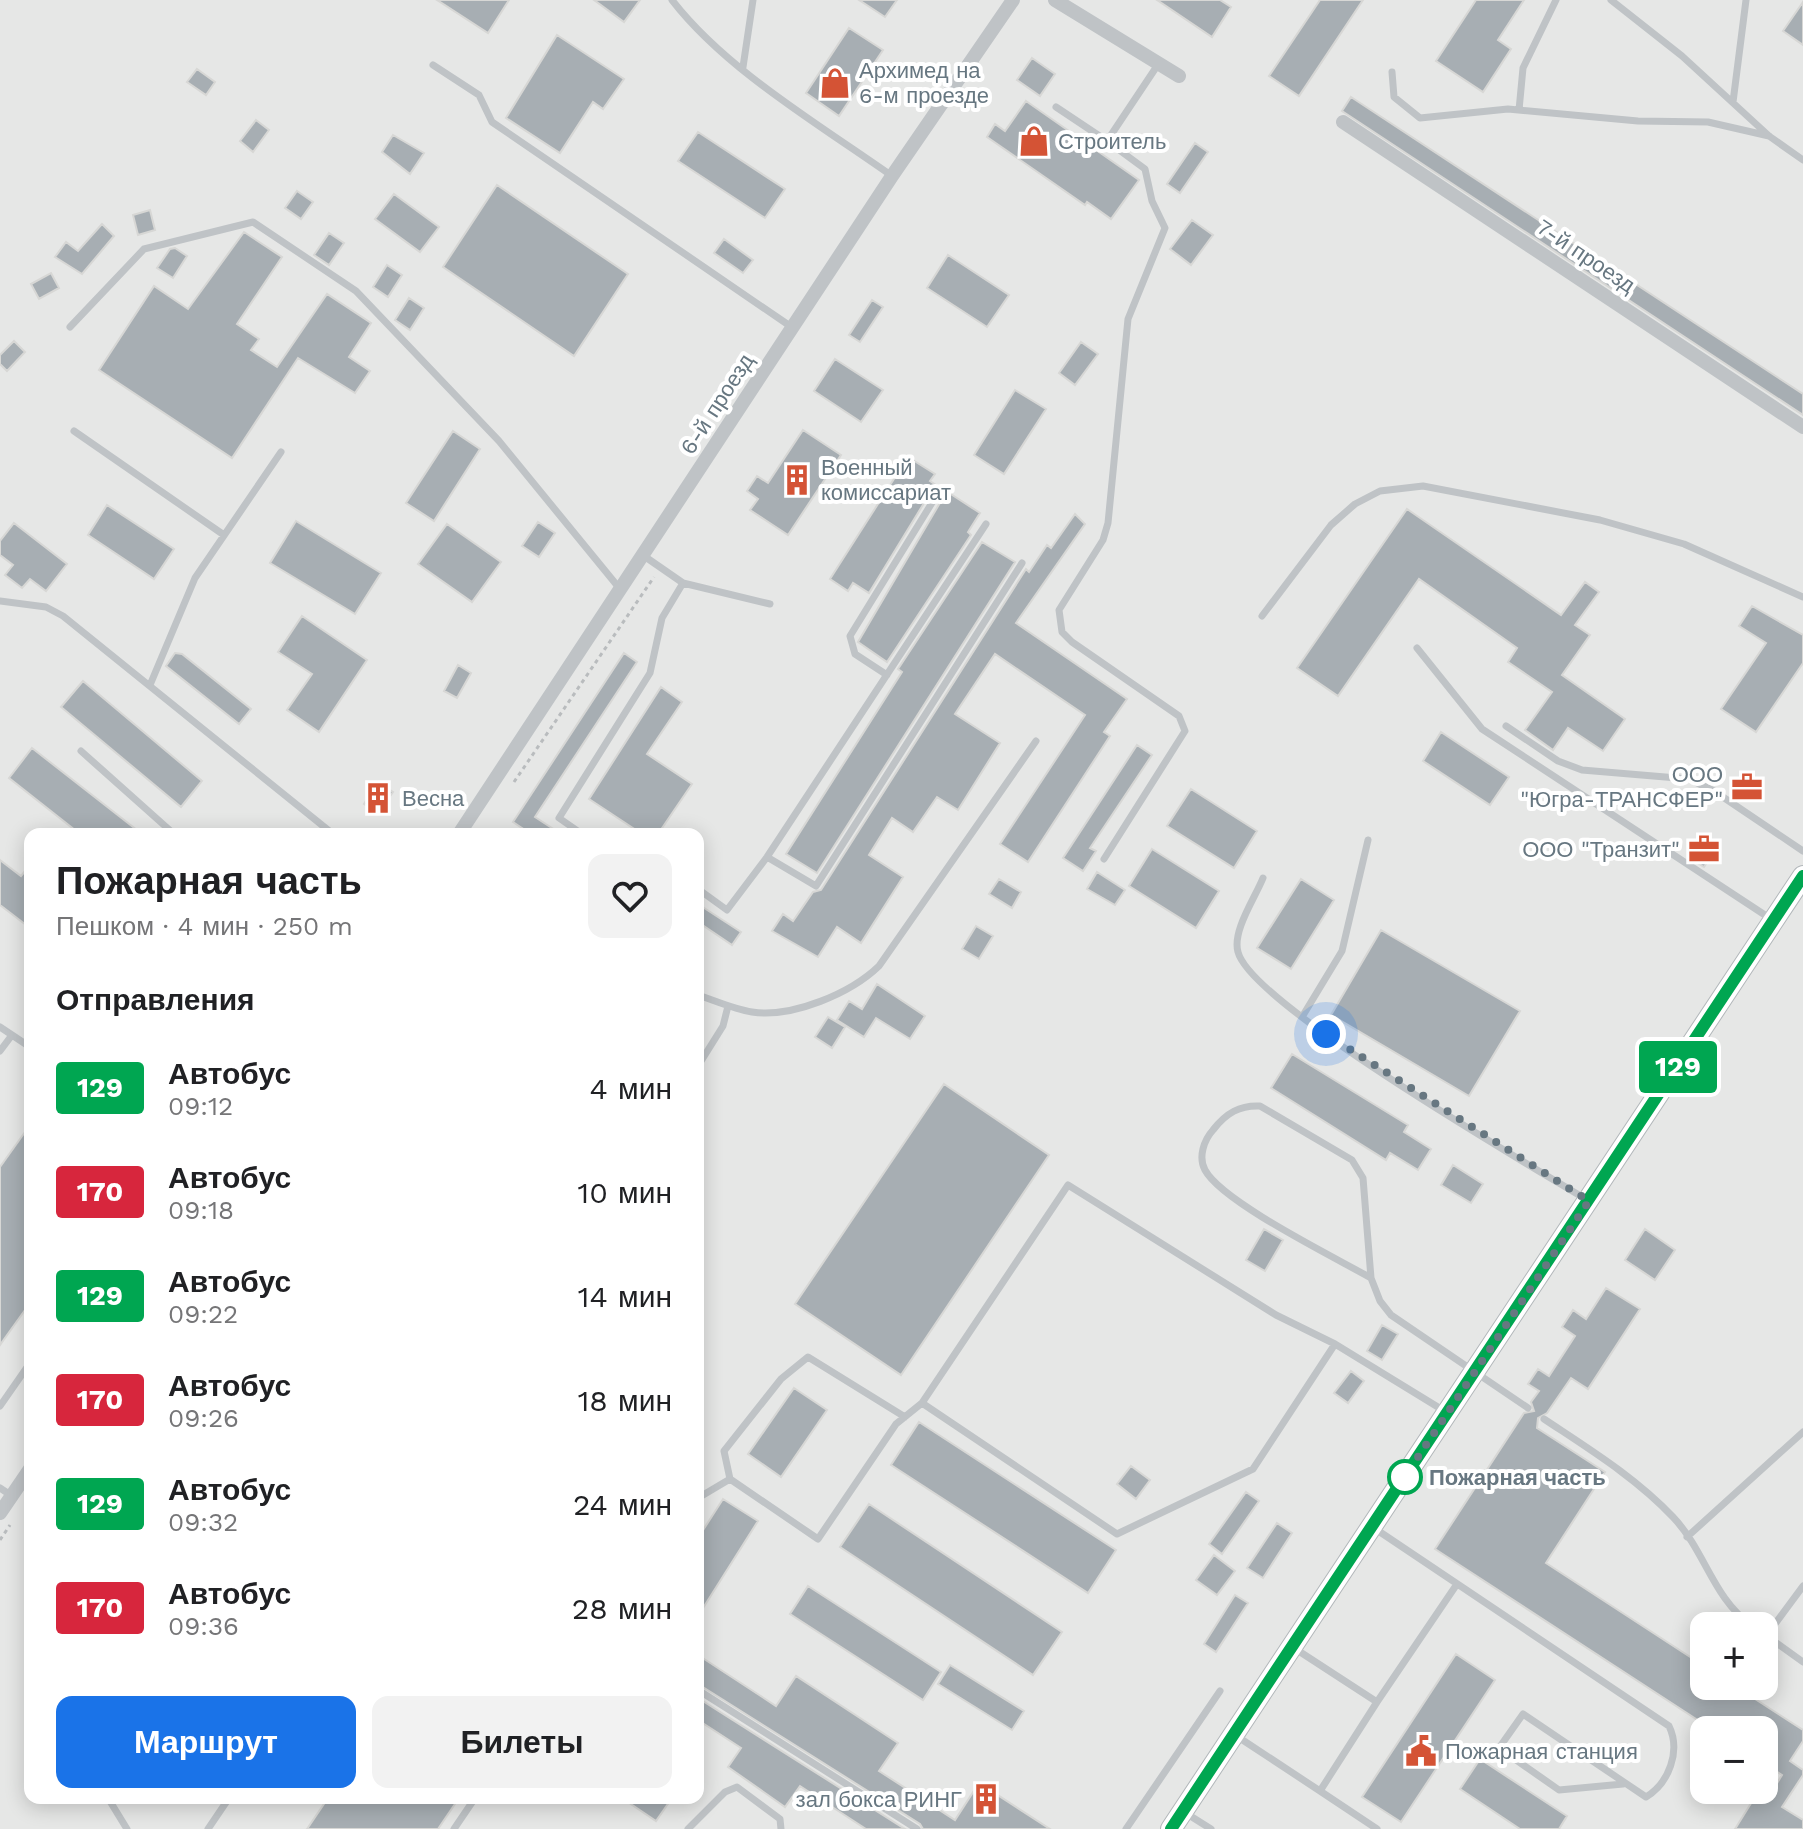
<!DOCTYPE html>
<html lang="ru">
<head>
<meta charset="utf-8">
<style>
  body { margin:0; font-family:"Work Sans",sans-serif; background:#f2f2f2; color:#202124; height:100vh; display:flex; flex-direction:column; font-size:30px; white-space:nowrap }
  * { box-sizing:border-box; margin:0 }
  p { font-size:26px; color:#757577 }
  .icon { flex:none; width:44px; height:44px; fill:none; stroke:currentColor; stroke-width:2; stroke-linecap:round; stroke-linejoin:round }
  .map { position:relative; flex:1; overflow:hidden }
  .drawer { position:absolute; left:24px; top:828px; width:680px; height:976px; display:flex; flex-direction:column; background:#fff; border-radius:16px; box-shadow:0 4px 20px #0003 }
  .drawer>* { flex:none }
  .badge { padding:0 16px; border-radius:6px; font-size:28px; line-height:52px }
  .controls { position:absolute; left:1690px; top:1612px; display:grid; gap:16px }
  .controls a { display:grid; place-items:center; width:88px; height:88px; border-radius:16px; background:#fff; box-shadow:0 4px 20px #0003; font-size:40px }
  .you { position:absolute; width:40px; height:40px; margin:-20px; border:6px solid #fff; border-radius:50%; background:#1a73e8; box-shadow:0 0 0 12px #1a73e833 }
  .map>.badge { position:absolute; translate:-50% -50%; box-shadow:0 0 0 4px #fff }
  h2 { padding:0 32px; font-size:30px; line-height:72px }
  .round { display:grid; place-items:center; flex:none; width:84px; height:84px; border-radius:16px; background:#f2f2f2 }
  .summary { display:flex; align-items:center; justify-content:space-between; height:136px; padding:0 32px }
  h1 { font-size:38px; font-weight:600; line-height:60px }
  .button { display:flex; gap:16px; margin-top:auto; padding:16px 32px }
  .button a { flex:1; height:92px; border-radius:16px; background:#1a73e8; color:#fff; font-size:32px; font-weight:600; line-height:92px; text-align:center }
  .button a+a { background:#f2f2f2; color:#202124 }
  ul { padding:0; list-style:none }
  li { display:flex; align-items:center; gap:24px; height:104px; padding:0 32px }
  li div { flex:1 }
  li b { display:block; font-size:30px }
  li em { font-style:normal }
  li .badge { min-width:88px; font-weight:700; text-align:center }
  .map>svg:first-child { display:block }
  .built { fill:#e6e7e6; fill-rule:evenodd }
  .building { fill:#a7aeb3; stroke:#d7d7d5; stroke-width:2 }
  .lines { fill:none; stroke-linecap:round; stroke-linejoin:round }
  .secondary-casing { stroke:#b2b7ba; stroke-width:22 }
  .path { stroke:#b9bcbe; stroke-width:3; stroke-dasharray:4 4; stroke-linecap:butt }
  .lane { stroke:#bfc3c6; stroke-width:7 }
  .street { stroke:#bfc3c6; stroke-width:14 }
  .secondary { stroke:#fff; stroke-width:20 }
  .line-casing { stroke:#fff; stroke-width:18 }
  .line { stroke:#00a651; stroke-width:12 }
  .walk { stroke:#677781; stroke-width:8; stroke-dasharray:0 14.4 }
  .stop-dot { fill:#fff; stroke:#00a651; stroke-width:4 }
  .labels { text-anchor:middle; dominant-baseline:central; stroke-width:8; stroke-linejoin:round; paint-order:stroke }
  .poi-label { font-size:22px; fill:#677781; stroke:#fff; text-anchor:start }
  .street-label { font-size:22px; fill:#677781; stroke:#fff }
  .stop-label { font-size:22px; font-weight:bold; fill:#677781; stroke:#fff; text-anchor:start }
</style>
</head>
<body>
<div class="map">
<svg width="1803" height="1829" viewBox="0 0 1803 1829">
  <rect width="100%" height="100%" fill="#f6f6f3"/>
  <path class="built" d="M0,0h1803v1829h-1803zM30,834h668v964h-668zM1704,1626h60v60h-60zM1704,1730h60v60h-60z"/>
  <path class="building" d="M437,0h72l-21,33z
    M594,0h46l-16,22z
    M859,0h38l-12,17z
    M1157,0h63l11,7 -19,30z
    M1320,0h43l-64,96 -30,-20z
    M1476,0h48l-26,40 13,9 -28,43 -47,-31z
    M1803,2v43l-20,-14z
    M849,28l34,22 -44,66 -33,-23z
    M557,35l67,44 -21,30 -10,-7 -33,51 -54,-35z
    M1032,58l23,16 -15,22 -23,-16z
    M197,69l18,13 -9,13 -19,-13z
    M1351,97l452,297v21l-461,-304z
    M1026,101l113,79 -28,39 -24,-17 -2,3 -98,-68 8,-13 10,7z
    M256,120l13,10 -16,22 -13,-11z
    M698,132l87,57 -20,29 -87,-57z
    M393,135l31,18 -14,21 -28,-22z
    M1195,143l13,9 -28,41 -13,-9z
    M497,185l131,89 -54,82 -131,-89z
    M297,191l16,11 -12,17 -16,-11z
    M394,194l45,33 -19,25 -45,-33z
    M150,210l5,20 -17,5 -5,-20z
    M1192,220l21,15 -22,30 -21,-16z
    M102,224l12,12 -32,38 -27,-17 11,-15 12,9z
    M244,232l38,25 -45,67 22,15 -8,11 26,17 50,-73 44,29 -22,34 21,14 -15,22 -57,-35 -66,100 -133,-88 55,-84 34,23z
    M329,233l15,10 -15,22 -15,-10z
    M724,239l29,21 -10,13 -29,-20z
    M175,248l12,8 -14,22 -16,-10 13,-19z
    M948,255l61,40 -22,32 -60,-39z
    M387,265l15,10 -14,22 -15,-10z
    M51,273l8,15 -20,11 -8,-15z
    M409,298l15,10 -14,22 -15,-10z
    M872,300l11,7 -23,35 -11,-7z
    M14,341l11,11 -18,19 -7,-7v-9z
    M1081,342l17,12 -23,31 -16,-12z
    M835,359l48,31 -22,32 -47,-31z
    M1015,390l31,19 -42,65 -30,-19z
    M803,430l38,25 -53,80 -38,-25 8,-11 -11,-8 10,-15 11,7z
    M453,431l27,18 -46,72 -28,-18z
    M908,457l27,17 -5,7 9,6 -7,3 -63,103 -16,-10 -5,8 -18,-12z
    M943,489l37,24 -12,19 3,3 -84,127 -29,-20 86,-146z
    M107,505l67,44 -20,30 -66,-44z
    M1407,509l154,106 24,-33 14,10 -24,33 15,10 -28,40 63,44 -22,32 -35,-23 -15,22 -28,-20 27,-38 -44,-30 9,-14 -98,-69 -81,117 -41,-28z
    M1075,514l10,10 -69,99 111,76 -23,33 6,4 -82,126 -28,-18 85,-129 -90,-61 -40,60 45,29 -42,67 -21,-13 -24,35 -21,-14 -23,37 34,22 -42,66 -24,-16 -19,30 -46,-26 11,-17 10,7 20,-29 8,-2 205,-321 3,3 18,-27 4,3z
    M296,521l85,52 -26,41 -85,-51z
    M538,522l17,11 -16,24 -17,-11z
    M14,523l53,41 -21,27 -16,-12 -8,9 -17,-13 8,-10 -13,-10v-14z
    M447,524l54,38 -29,40 -54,-38z
    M982,542l33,20 -198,311 -31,-19 116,-182 -4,-3z
    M1752,606l51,29v28l-47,69 -35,-23 45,-66 -27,-17z
    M302,616l65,44 -48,72 -32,-22 25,-36 -34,-22z
    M175,653l7,1 69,55 -12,15 -73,-58z
    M624,653l13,9 -102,155 26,17h-30l-18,-12z
    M458,665l13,8 -14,25 -13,-7z
    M83,681l119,100 -21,26 -120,-100z
    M661,687l21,15 -35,52 45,30 -34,50h-16l-53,-35z
    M1441,732l68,45 -19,28 -67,-44z
    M1137,745l15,10 -62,93 6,3 -13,20 -20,-13z
    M32,748l110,86h-62l-71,-56z
    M378,782l15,10 -15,21 -14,-9z
    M1191,789l66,42 -23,37 -67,-42z
    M1702,836l16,10 -14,21 -16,-10z
    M1152,849l67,42 -23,37 -67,-42z
    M0,860l21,16 9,-11v63l-30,-23z
    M1097,872l28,18 -10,15 -28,-16z
    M999,879l22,13 -9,16 -23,-14z
    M1301,879l33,21 -43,69 -34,-21z
    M698,904l43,28 -9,13 -34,-23z
    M976,926l17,10 -14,23 -17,-10z
    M1381,930l139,81 -51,85 -138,-81z
    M877,984l48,32 -15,23 -34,-21 -12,19 -27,-17 12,-19 13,8z
    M828,1017l17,10 -13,21 -17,-11z
    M1292,1054l116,71 -4,7 27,17 -13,21 -28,-17 -4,7 -115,-72z
    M944,1084l105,71 -148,220 -106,-71z
    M30,1125v178l-30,42v-178z
    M1453,1165l30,19 -12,19 -30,-18z
    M1264,1229l19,11 -18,31 -19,-11z
    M1645,1229l30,21 -20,30 -30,-20z
    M1606,1288l34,21 -52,80 -17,-11 -24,35 -9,5 -1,10 68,44 -59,91 158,103v20h31l68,44v11l-13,20 13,9v5l-21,32 21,13v9h-68l23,-37 10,6 14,-23 -18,-12v-33h-51l-278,-181 89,-136 10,-2 -3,-9 8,-11 -11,-7 10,-15 11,7 26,-40 -13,-9 11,-17 13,9z
    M1382,1325l16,9 -16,26 -15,-9z
    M1351,1371l13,10 -16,22 -14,-10z
    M794,1388l33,22 -46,67 -33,-23z
    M919,1422l197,128 -28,43 -197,-128z
    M1131,1466l19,14 -14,19 -19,-15z
    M1246,1492l13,9 -37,53 -13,-10z
    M723,1499l35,22 -60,95v-78z
    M869,1504l193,128 -29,43 -193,-128z
    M1277,1523l15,10 -29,45 -16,-10z
    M1214,1555l21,16 -18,24 -21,-15z
    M808,1586l133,86 -18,28 -133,-86z
    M1235,1595l13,8 -32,49 -12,-8z
    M1456,1654l39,26 -94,142 -39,-25z
    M698,1655l78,51 20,-30 102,67 -19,28 76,49 24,-37 71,46h-127l-3,-5 -222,-140z
    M950,1665l74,46 -12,19 -74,-46z
    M698,1698l207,131h-39l-66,-43 -15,21 -57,-40 13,-19 -43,-28z
    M1480,1759l87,57 -8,13h-39l-60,-40z
    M328,1798h131l-21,31h-131z
    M622,1798h50l-16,23z"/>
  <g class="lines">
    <defs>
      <path id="secondary" d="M1171,1829l632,-953"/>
    </defs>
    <use href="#secondary" class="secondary-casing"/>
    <path class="path" d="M514,782l140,-205
      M0,1540l10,-15"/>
    <path class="lane" d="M672,0c54,70 148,125 220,176
      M1611,0l71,56 87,80 34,24
      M433,65l46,30 13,27 301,206
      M743,67l10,-67
      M1392,72l2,25 26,21 88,-9 130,12 70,1 61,14
      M1733,102l13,-102
      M1056,107l51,34 52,-78
      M1519,110l4,-42 33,-68
      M70,327l74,-78 109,-27 103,69 143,150 121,148
      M74,431l150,104
      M683,583l87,21
      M0,601l46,6 17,9 270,218
      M1262,616l69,-91 24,-21 25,-13 43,-5 177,34 84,24 119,53
      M1417,648l65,81 289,190
      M887,675l-32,-21 -5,-18 88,-143
      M150,685l45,-107 86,-126
      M1506,726l52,35 24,9 107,9 25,12 89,60
      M81,751l93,83
      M582,834l-23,-16 91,-145 12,-55 21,-35 -39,-27
      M767,857l49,29 206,-323
      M1104,859l81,-128 -6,-15 -107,-74 -10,-10 -3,-22 44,-70 5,-17 20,-204 37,-91 -13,-27 -7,-32 -38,-28
      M1263,878c-8,20 -31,53 -25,74 13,52 290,212 349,248
      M698,889l29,21 40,-53 219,-333
      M698,995c18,6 36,14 54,17 41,6 99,-19 127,-46l157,-225
      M1302,1017l40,-66 26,-111
      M0,1027l30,20
      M0,1051l12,-16
      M698,1066l25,-40 5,-20
      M1371,1278l-8,-100 -11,-18 -92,-54c-20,-1 -34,7 -47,24 -9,10 -15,27 -8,40 17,32 131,88 166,108l9,23 11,14 137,93
      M1335,1344l-82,125 -136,65 -195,-131 146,-218 208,130 59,29 111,68
      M0,1406l30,-43
      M905,1417l-97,-60 -27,22 -57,72 6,28 88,60 78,-115 26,-21
      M1544,1419c45,30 91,58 129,98 33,35 39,80 79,109
      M0,1488l12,8
      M698,1498l32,-19
      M1374,1528l295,198c12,25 0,57 -23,71l-123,-83 -24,34 60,42 64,-6
      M1687,1537l116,-105
      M1764,1634l39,28
      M1766,1636l37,-50
      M698,1690l219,139
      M1377,1702l80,-118
      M1235,1735l85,56 57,-89 -83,-54
      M1320,1791l57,38
      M108,1798l19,31
      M1184,1812l27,17
      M208,1829l21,-31
      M454,1829l21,-31
      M688,1829l37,-37 12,-5 43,32 1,10
      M1126,1829l94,-138"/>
    <path class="street" d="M1055,0l124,76
      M1343,122l460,305
      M459,834l433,-658 121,-176
      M0,1513l30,-44"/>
    <use href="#secondary" class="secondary"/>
  </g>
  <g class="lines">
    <defs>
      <path id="line" d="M1171,1829l632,-953"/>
    </defs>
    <use href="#line" class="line-casing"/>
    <use href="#line" class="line"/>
    <path class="walk" d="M1326,1034l263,167 -187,280 3,-4"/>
  </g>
  <defs>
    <symbol id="shop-bare" viewBox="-9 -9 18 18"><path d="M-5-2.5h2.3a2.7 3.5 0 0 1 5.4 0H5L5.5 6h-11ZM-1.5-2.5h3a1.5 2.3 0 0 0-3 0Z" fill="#d45335" stroke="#fff" stroke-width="2.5" paint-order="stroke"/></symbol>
    <symbol id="building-bare" viewBox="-9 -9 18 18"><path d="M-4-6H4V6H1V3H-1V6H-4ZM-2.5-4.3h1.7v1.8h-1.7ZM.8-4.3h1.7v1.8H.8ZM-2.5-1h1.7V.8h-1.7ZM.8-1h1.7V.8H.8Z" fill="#d45335" stroke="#fff" stroke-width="2.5" paint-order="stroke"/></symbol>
    <symbol id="office-bare" viewBox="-9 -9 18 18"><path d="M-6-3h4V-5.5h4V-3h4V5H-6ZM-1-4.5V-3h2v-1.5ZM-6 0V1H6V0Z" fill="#d45335" stroke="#fff" stroke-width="2.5" paint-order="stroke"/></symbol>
    <symbol id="civic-bare" viewBox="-9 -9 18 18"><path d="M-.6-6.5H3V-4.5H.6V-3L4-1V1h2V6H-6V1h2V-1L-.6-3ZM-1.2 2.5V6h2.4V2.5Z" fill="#d45335" stroke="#fff" stroke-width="2.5" paint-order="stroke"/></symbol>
  </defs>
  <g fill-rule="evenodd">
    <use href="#shop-bare" x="813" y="61" width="44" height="44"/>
    <use href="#shop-bare" x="1012" y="119" width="44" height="44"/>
    <use href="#building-bare" x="775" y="458" width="44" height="44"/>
    <use href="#office-bare" x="1725" y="765" width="44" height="44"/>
    <use href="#building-bare" x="356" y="776" width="44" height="44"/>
    <use href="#office-bare" x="1682" y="827" width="44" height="44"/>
    <use href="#civic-bare" x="1399" y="1729" width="44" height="44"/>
    <use href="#building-bare" x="964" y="1777" width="44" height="44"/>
  </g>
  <circle class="stop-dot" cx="1405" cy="1477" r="16"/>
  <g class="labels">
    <g class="poi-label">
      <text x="859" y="70">Архимед на<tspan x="859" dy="25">6-м проезде</tspan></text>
      <text x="1058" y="141">Строитель</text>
      <text x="821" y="467">Военный<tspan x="821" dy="25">комиссариат</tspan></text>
      <text x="1723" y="774" text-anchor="end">ООО<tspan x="1723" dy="25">"Югра-ТРАНСФЕР"</tspan></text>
      <text x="402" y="798">Весна</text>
      <text x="1680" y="849" text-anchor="end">ООО "Транзит"</text>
      <text x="1445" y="1751">Пожарная станция</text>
      <text x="962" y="1799" text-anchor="end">зал бокса РИНГ</text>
    </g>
    <g class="street-label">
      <text transform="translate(1586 256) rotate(34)">7-й проезд</text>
      <text transform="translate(717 404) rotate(-57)">6-й проезд</text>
    </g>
    <g class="stop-label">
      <text x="1429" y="1477">Пожарная часть</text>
    </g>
  </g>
</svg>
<div class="controls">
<a>+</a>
<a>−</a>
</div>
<div class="you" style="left:1326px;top:1034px"></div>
<b class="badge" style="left:1678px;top:1067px;background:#00a651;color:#fff">129</b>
<section class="drawer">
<div class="summary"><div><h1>Пожарная часть</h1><p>Пешком · 4 мин · 250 m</p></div><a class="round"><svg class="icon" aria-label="heart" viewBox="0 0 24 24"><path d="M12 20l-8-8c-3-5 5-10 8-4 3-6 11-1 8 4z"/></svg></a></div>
<h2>Отправления</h2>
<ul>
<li><span class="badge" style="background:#00a651;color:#fff">129</span><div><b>Автобус</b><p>09:12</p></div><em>4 мин</em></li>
<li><span class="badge" style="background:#d7263d;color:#fff">170</span><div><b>Автобус</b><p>09:18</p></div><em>10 мин</em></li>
<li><span class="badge" style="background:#00a651;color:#fff">129</span><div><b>Автобус</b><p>09:22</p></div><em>14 мин</em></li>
<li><span class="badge" style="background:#d7263d;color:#fff">170</span><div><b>Автобус</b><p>09:26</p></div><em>18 мин</em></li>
<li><span class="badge" style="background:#00a651;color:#fff">129</span><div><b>Автобус</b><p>09:32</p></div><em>24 мин</em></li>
<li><span class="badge" style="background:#d7263d;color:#fff">170</span><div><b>Автобус</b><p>09:36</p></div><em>28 мин</em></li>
</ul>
<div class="button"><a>Маршрут</a><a>Билеты</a></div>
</section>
</div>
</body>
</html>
